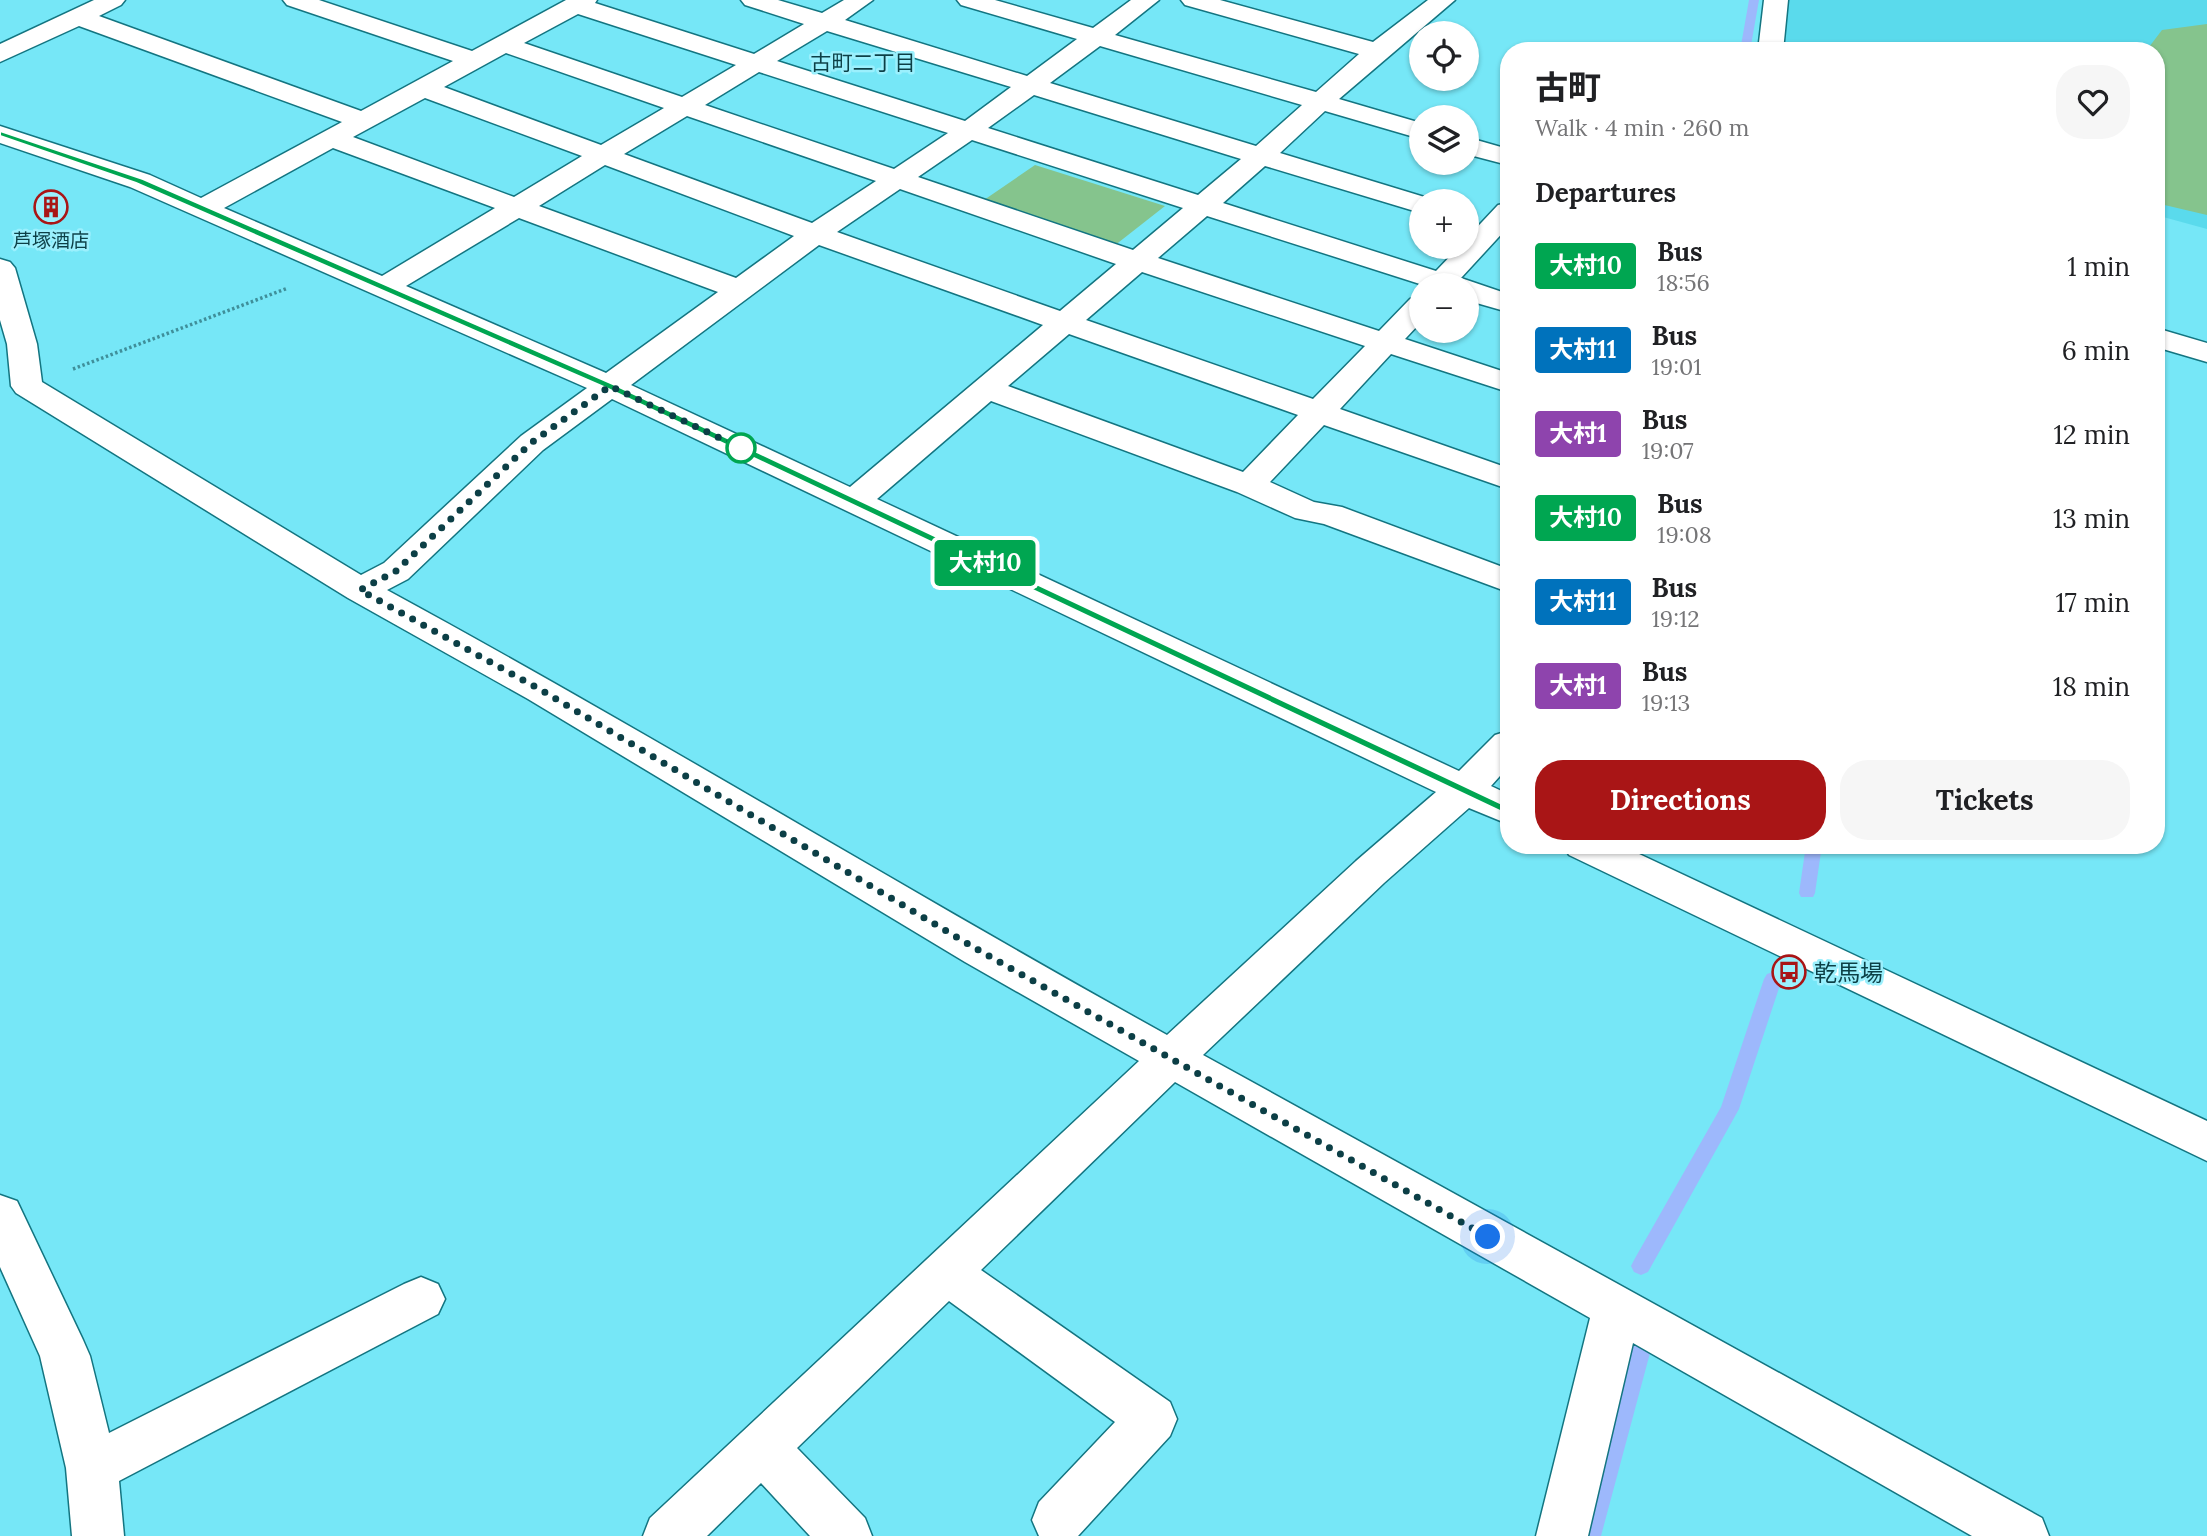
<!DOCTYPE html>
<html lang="en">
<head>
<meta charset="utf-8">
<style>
  body { margin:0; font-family:Lora,"Noto Sans JP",serif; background:#f6f6f6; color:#202124; height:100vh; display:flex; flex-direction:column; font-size:26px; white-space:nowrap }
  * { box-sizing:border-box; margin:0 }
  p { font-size:23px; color:#757577 }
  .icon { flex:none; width:38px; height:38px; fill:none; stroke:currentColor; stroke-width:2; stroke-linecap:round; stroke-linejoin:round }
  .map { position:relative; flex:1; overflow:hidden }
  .details { position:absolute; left:1500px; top:42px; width:665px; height:812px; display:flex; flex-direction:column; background:#fff; border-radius:28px; box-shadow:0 2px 5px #0004 }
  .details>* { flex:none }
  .badge { padding:0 14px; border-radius:5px; font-size:24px; line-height:46px }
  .tools { position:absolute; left:1409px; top:21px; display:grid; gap:14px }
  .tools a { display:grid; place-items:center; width:70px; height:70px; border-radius:50%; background:#fff; box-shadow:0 2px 5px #0004; font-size:35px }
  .you { position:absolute; width:35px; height:35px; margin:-18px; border:5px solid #fff; border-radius:50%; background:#1a73e8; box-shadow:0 0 0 10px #1a73e833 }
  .map>.badge { position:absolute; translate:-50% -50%; box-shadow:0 0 0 4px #fff }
  h2 { padding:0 35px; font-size:26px; line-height:63px }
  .round { display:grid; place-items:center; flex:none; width:74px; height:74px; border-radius:28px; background:#f6f6f6 }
  .head { display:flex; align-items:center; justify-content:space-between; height:119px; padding:0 35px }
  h1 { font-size:33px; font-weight:700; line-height:52px }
  .cta { display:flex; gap:14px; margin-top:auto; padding:14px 35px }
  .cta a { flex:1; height:80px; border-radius:28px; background:#a91516; color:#fff; font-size:28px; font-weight:700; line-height:80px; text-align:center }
  .cta a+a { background:#f6f6f6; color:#202124 }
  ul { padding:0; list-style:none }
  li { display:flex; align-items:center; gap:21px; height:84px; padding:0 35px }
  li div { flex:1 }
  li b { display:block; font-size:26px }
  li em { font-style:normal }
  li .badge { min-width:77px; font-weight:700; text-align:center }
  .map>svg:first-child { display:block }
  .built { fill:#5adaec }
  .green { fill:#85c48d }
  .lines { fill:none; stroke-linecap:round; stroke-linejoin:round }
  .stream { fill:#9db8fc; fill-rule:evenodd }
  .minor-casing { stroke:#137581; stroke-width:3 }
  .path { stroke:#3f8f9a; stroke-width:3.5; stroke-dasharray:2.5 2.5; stroke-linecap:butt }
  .minor { fill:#fff; fill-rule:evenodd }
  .line { fill:#00a651; stroke:#fff; stroke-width:2 }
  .walk { stroke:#0c3f46; stroke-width:7; stroke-dasharray:0 12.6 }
  .stop-dot { fill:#fff; stroke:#00a651; stroke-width:3.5 }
  .labels { text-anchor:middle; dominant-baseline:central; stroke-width:5; stroke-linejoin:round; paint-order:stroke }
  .far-poi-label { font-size:19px; fill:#0c3f46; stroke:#9bf0fd }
  .far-neighbourhood-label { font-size:21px; fill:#0c3f46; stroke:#9bf0fd }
  .poi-label { font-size:23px; fill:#0c3f46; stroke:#9bf0fd; text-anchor:start }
</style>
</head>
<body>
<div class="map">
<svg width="2207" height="1536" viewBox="0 0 2207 1536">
  <rect width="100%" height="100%" fill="#76e7f7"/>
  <path class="built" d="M1787,0h420v229l-51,-14v-164h-371z"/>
  <path class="green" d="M2207,24v191l-51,-12v-152h-10l16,-21z
    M1035,165l130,41 -51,40 -130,-46z"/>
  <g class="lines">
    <path class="stream" d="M1749,0h10l-9,51h-10z
      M1806,845h16l-7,48 -2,4h-12l-2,-4z
      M1773,972l6,2 3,5 -43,130 -91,163 -7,3 -7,-3 -3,-6 3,-6 87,-153 43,-128 3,-5z
      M1640,1344l7,2 3,7 -49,183h-22l51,-183 3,-7z"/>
    <defs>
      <path id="minor" d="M94,0h31l-4,5 -22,11 262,95 92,-50 -166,-56 -4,-5h36l153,51 94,-51h31l-2,3 159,51 50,-30 -59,-19 -4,-5h37l44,13 22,-13h29l-28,20 182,56 50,-37 -116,-34 -4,-5h38l98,28 38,-28h28l-44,35 201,57 43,-38 -174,-49 -4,-5h39l153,42 55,-42h27l-116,99 82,24v16l-96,-28 -45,42 151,46 1,2h-11v12l-156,-47 -42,37 213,68 23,-24h7v-8l32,-34 10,-2v24l-47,51 47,16v18l-42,-12v-15h-43l-216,-69 -49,42 221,73 31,-32 11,-3v26l-16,17 103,34v19l-117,-38 -51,55 168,59v21l-184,-64 -54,57 44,20 28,5 166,62v23l-184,-68 -29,-6 -58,-26 -246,-91 -114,98 582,272 36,-36 13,-4v36l-17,19 17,8v30l-39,-16 -85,75 -181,172 839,463 7,18h-77l-339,-193 -45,193h-52l54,-218 -415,-236 -194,188 189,132 7,17 -7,17 -92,100h-39l-7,-16 7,-18 76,-80 -166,-121 -152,147 68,70 7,18h-62l-49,-53 -54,53h-64l7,-18 489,-457 -174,-99 -437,-263 -180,-101 -332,-205 -5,-7 -4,-42 -7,-24v-61l10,3 5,6 22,76 5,38 319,193 23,-12 137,-127 66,-48 -457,-201 -130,-44v-17l150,49 51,23 141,-76 -263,-96 -79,36v-18zM578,14l158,51 -54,32 -158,-54zM827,31l184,56 -46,34 -188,-60zM1100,46l202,59 -46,41 -206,-63zM506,53l158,55 -63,37 -157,-58zM759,72l189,61 -54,36 -189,-64zM1034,95l207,64 -43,36 -210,-67zM425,98l157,58 -68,41 -161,-60zM687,116l189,65 -64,42 -188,-69zM972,140l211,68 -50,42 -215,-73zM333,148l162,60 -113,68 -158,-68zM605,165l189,71 -58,42 -197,-72zM900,189l216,75 -56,47 -223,-79zM519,218l199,74 -112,81 -200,-87zM819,245l224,80 -193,162 -219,-102zM1142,272l223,74 -52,53 -227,-79zM1069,334l229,81 -55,57 -235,-86zM612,399l824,393 -80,69 -189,174c-262,-145 -517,-302 -780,-445l21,-11 135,-129z
        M1764,0h24l-5,51h-25z
        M1466,137l42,12v16l-42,-11z
        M2156,328l51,15v19l-51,-15z
        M1563,845h57l587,276v40l-638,-306z
        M0,1195l17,6 66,139 7,16 19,77 295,-149 17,-7 17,7 7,15 -7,15 -319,167 5,55h-52l-6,-68 -26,-112 -40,-89z"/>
    </defs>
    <use href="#minor" class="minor-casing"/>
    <path class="path" d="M73,369l215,-81"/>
    <use href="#minor" class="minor"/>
  </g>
  <path class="line" d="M0,131l143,48 470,205 902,426 -2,3h-9l-898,-425 -470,-205 -136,-47z"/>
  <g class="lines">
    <path class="walk" d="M741,448l-131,-62 -79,57 -135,128 -36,19 181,100 439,261 508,286"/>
  </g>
  <defs>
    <symbol id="building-ring" viewBox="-11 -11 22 22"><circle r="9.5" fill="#9bf0fd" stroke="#a91516" stroke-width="1.5"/><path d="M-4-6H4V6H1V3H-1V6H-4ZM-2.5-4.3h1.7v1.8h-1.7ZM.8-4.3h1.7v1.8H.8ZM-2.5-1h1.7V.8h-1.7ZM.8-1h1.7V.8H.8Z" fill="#a91516"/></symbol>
    <symbol id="bus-ring" viewBox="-11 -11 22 22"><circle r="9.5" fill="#9bf0fd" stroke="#a91516" stroke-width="1.5"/><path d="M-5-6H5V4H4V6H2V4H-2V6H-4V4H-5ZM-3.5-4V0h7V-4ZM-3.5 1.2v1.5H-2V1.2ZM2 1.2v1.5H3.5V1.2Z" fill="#a91516"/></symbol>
  </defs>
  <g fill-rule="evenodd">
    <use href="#building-ring" x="32" y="188" width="38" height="38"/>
    <use href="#bus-ring" x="1770" y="953" width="38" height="38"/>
  </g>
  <circle class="stop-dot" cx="741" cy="448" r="14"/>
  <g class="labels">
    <g class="far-poi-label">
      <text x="51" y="240">芦塚酒店</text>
    </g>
    <g class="far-neighbourhood-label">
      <text x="863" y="62">古町二丁目</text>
    </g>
    <g class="poi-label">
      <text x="1814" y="972">乾馬場</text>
    </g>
  </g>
</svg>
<div class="tools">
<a><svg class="icon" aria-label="locate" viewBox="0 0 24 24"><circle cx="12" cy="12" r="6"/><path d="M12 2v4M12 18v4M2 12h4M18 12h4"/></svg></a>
<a><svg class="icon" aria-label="layers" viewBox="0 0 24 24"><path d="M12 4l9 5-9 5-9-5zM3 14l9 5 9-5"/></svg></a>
<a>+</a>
<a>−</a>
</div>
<div class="you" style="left:1488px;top:1237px"></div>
<b class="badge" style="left:985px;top:563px;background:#00a651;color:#fff">大村10</b>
<section class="details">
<div class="head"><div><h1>古町</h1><p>Walk · 4 min · 260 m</p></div><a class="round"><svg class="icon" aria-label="heart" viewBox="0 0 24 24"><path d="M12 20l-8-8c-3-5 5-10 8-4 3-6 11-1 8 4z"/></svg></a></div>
<h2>Departures</h2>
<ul>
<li><span class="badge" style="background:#00a651;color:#fff">大村10</span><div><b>Bus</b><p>18:56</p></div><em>1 min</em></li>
<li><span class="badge" style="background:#0072bc;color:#fff">大村11</span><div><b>Bus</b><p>19:01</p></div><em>6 min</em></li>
<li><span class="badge" style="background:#8e44ad;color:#fff">大村1</span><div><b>Bus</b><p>19:07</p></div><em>12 min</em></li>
<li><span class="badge" style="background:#00a651;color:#fff">大村10</span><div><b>Bus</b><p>19:08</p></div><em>13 min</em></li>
<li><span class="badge" style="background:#0072bc;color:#fff">大村11</span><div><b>Bus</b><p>19:12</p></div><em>17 min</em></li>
<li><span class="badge" style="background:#8e44ad;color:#fff">大村1</span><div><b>Bus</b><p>19:13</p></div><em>18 min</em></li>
</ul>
<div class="cta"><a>Directions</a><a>Tickets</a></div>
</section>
</div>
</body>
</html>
